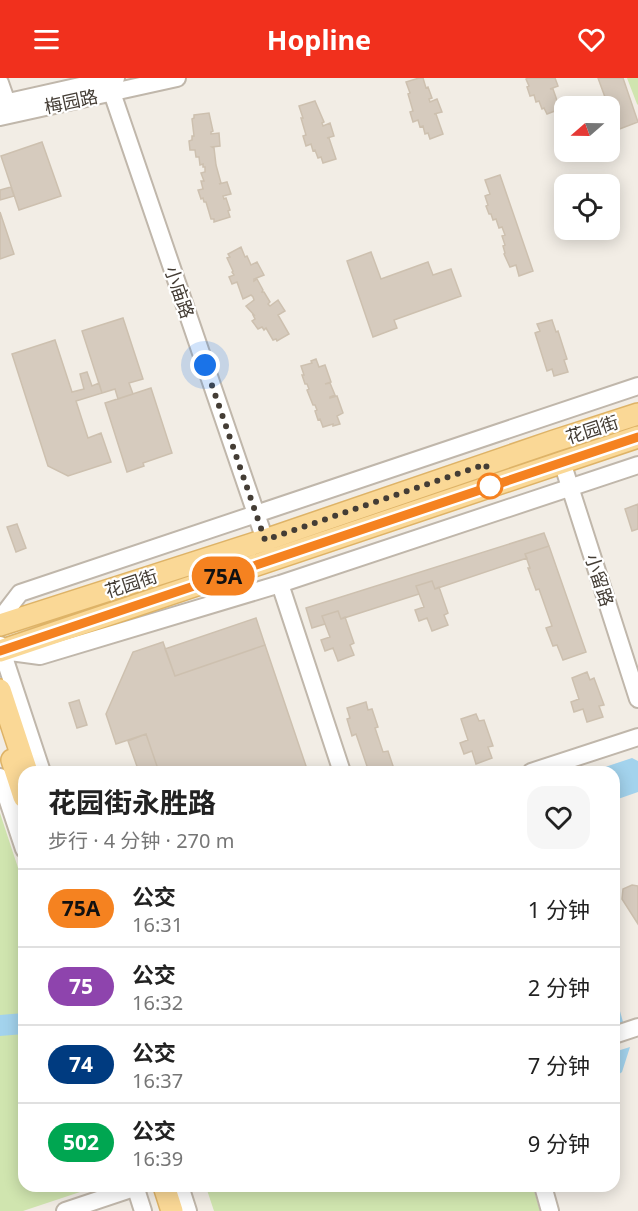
<!DOCTYPE html>
<html lang="zh">
<head>
<meta charset="utf-8">
<style>
  body { margin:0; font-family:"Noto Sans","Noto Sans SC",sans-serif; background:#f6f6f6; color:#222; height:100vh; display:flex; flex-direction:column; font-size:22px; white-space:nowrap }
  * { box-sizing:border-box; margin:0 }
  p { font-size:20px; color:#767676 }
  .icon { flex:none; width:33px; height:33px; fill:none; stroke:currentColor; stroke-width:2; stroke-linecap:round; stroke-linejoin:round }
  .map { position:relative; flex:1; overflow:hidden }
  .details { position:absolute; left:18px; top:688px; width:602px; height:426px; display:flex; flex-direction:column; background:#fff; border-radius:18px; box-shadow:0 3px 15px #0003 }
  .details>* { flex:none }
  .badge { padding:0 12px; border-radius:20px; font-size:21px; line-height:39px }
  .needle { width:39px; rotate:250deg }
  .fabs { position:absolute; left:554px; top:18px; display:grid; gap:12px }
  .fabs a { display:grid; place-items:center; width:66px; height:66px; border-radius:12px; background:#fff; box-shadow:0 3px 15px #0003; font-size:30px }
  .you { position:absolute; width:30px; height:30px; margin:-15px; border:4px solid #fff; border-radius:50%; background:#1a73e8; box-shadow:0 0 0 9px #1a73e833 }
  .map>.badge { position:absolute; translate:-50% -50%; box-shadow:0 0 0 3px #fff }
  .round { display:grid; place-items:center; flex:none; width:63px; height:63px; border-radius:18px; background:#f6f6f6 }
  .head { display:flex; align-items:center; justify-content:space-between; height:102px; padding:0 30px }
  h1 { font-size:28px; font-weight:700; line-height:45px }
  ul { padding:0; list-style:none }
  li { display:flex; align-items:center; gap:18px; height:78px; padding:0 30px; border-top:2px solid #e0e0e0 }
  li div { flex:1 }
  li b { display:block; font-size:22px }
  li em { font-style:normal }
  li .badge { min-width:66px; font-weight:700; text-align:center }
  header { display:flex; justify-content:space-between; align-items:center; height:78px; padding:0 30px; background:#f1301d; color:#fff; font-size:27px; font-weight:700 }
  .map>svg:first-child { display:block }
  .green { fill:#d0e5af }
  .water { fill:#a3d3ed }
  .building { fill:#d6cbbe; stroke:#cdc0af; stroke-width:1.5 }
  .lines { fill:none; stroke-linecap:round; stroke-linejoin:round }
  .minor-casing { stroke:#c0b7ab; stroke-width:20 }
  .major-casing { stroke:#deb367; stroke-width:24 }
  .minor { stroke:#fff; stroke-width:16 }
  .major { stroke:#fad896; stroke-width:21 }
  .line-casing { stroke:#fff; stroke-width:14 }
  .line { stroke:#f58220; stroke-width:9 }
  .walk { stroke:#443d35; stroke-width:6; stroke-dasharray:0 10.8 }
  .stop-dot { fill:#fff; stroke:#f58220; stroke-width:3 }
  .labels { text-anchor:middle; dominant-baseline:central; stroke-width:4.5; stroke-linejoin:round; paint-order:stroke }
  .street-label { font-size:18px; fill:#443d35; stroke:#fff }
</style>
</head>
<body>
<header><svg class="icon" aria-label="menu" viewBox="0 0 24 24"><path d="M4 6h16M4 12h16M4 18h16"/></svg>Hopline<svg class="icon" aria-label="heart" viewBox="0 0 24 24"><path d="M12 20l-8-8c-3-5 5-10 8-4 3-6 11-1 8 4z"/></svg></header>
<div class="map">
<svg width="638" height="1133" viewBox="0 0 638 1133">
  <rect width="100%" height="100%" fill="#f2ede5"/>
  <path class="green" d="M627,0h11v27l-1,-1z
    M0,735l24,73v300l71,1 -72,24h-23z
    M206,1109h327l7,24h-326z"/>
  <path class="water" d="M632,680l6,3v31l-20,7 -4,5v-32h-17l2,-3z
    M614,911l9,33 -9,3z
    M24,935v21l-24,2v-21z
    M630,969l-8,25 -8,6v-26z"/>
  <path class="building" d="M419,0h4l3,10 2,-1 4,11 -3,1 1,3 7,-3 5,13 -8,2h2l7,20 -13,5 -2,-6 -3,1 -2,-8 -3,1 -2,-7 -5,2 -3,-10 3,-1 -5,-17 2,-1 -4,-11z
    M528,0h27l3,8 -8,3h3l7,20 -13,5 -3,-6 -2,1 -3,-8 -3,1 -2,-7 -4,1 -3,-9 2,-1 -3,-7z
    M598,0h25l15,44 -21,8z
    M315,23l9,21 -2,1 1,3 7,-3 4,13 -7,2h2l7,21 -13,4 -2,-6 -3,1 -3,-8 -2,1 -2,-7 -5,2 -3,-10 3,-1 -5,-17h2l-4,-12z
    M209,35l4,18 -2,1v2l8,-1 1,13 -8,1 2,1 2,17 5,18 -2,1 8,-2 4,12 -8,2 1,3 2,-1 4,12 -2,1 2,6 -16,5v-3h-3l-5,-17h-2l-1,-4 -2,1 -3,-9 5,-1 -2,-8h3l-3,-8 4,-1v-5h-2v-3l-3,1 -1,-8h-3l-1,-7h-5l-1,-9 3,-1v-4h2l-2,-17 2,-1v-3z
    M42,64l19,54 -42,14 -18,-54z
    M500,97l33,96 -14,5 -3,-11 -6,2 -6,-13 1,-1 -2,-7 2,-1 -3,-9 3,-1 -3,-8 -3,1 -3,-9 -3,1 -2,-6h-2l-3,-8 2,-1 -3,-9 5,-2 -5,-14z
    M11,109l3,9 -14,4v-10z
    M0,134l14,42 -14,5z
    M241,169l4,10 2,-1 4,9 6,-3 7,13 -10,4v2l3,-2 6,11 -1,2h2l6,10 -2,2 2,2 8,-6 7,11 -7,4 11,19 -12,7 -1,-2 -3,1 -7,-12 -2,2 -2,-3 -4,2 -6,-8 3,-2 -2,-4h1l-8,-9 8,-6 -1,-3 -2,-2 -8,4 -6,-17 -5,2 -3,-7 5,-2 -2,-3 1,-1 -6,-13 3,-1 -2,-3z
    M371,174l10,27 47,-17 5,13 18,-6 10,27 -67,24 3,8 -24,9 -26,-76z
    M123,240l20,61 -14,4 4,11 -15,5 -3,-10 -13,4 -20,-62z
    M552,242l4,12 2,-1 9,28 -3,1 4,12 -14,4 -2,-7 -5,2 -12,-38 5,-2 -3,-7z
    M55,262l17,52 12,-3 -4,-15 7,-2 5,14 7,-3 3,10 -26,8 12,37 13,-5 10,29 -43,14 -20,-10 -36,-112z
    M316,281l3,8 6,-2 6,17 -6,2 5,-1 5,12 -5,2v1l7,-2 6,17 -6,3 3,8 -7,2v-2l-10,3 -3,-8 -2,1 -3,-9 2,-1 -2,-5h-2l-6,-15 2,-1 -2,-5h-2l-3,-9h2l-3,-9 11,-3 -1,-2z
    M151,310l21,65 -29,10 1,3 -17,6 -22,-69z
    M638,426v25l-6,2 -7,-22z
    M17,446l9,24 -10,4 -9,-25z
    M544,455l5,13 -24,8 2,4 -92,31 -3,-8 -16,5 3,8 -78,25 -3,-8 -16,5 3,8 -13,4 -6,-20z
    M549,468l37,106 -23,8 -6,-15 -4,1 -7,-18 6,-2 -13,-37 -3,1 -8,-22h2l-5,-14z
    M432,503l3,8 4,-2 9,26 -4,2 4,10 -16,6 -5,-13 -8,3 -4,-11 9,-3 -8,-21z
    M338,533l3,8 4,-2 9,26 -4,2 4,10 -16,6 -5,-13 -8,3 -4,-11 9,-3 -8,-21z
    M256,540l9,27 -90,31 -10,-27z
    M163,564l12,34 90,-31 43,127h-149l-13,-38 -30,10 -10,-30 27,-62z
    M587,594l3,8 4,-2 10,27 -5,1 4,11 -16,5 -4,-13 -9,3 -3,-10 8,-3 -7,-21z
    M79,622l8,25 -10,3 -8,-25z
    M366,624l2,8 4,-1 6,18 -3,1 8,24 5,-1 7,21h-26l-13,-38 -4,2 -5,-17 3,-1 -3,-10z
    M476,636l3,7 5,-1 9,26 -5,1 4,11 -16,6 -4,-13 -8,3 -4,-11 8,-3 -7,-21z
    M146,656l13,38h-20l-11,-31z
    M632,807l6,1v38l-16,-25 1,-10z"/>
  <g class="lines">
    <defs>
      <path id="minor" d="M107,0l158,462
        M0,5l7,20
        M0,26l116,-26
        M0,39l177,-39
        M562,384l76,237
        M280,506l62,188
        M0,541l20,-26 618,-207
        M0,567l42,127
        M3,573l37,5 240,-72 358,-119
        M531,694l107,-35
        M0,699l24,72
        M614,957l24,-8
        M135,1108l8,25
        M180,1108l8,25
        M543,1108l7,25
        M65,1133l75,-25"/>
      <path id="major" d="M0,547l265,-85 289,-99 84,-27
        M0,573l638,-214
        M0,612l27,82
        M12,682l12,37
        M164,1108l8,25"/>
    </defs>
    <use href="#minor" class="minor-casing"/>
    <use href="#major" class="major-casing"/>
    <use href="#minor" class="minor"/>
    <use href="#major" class="major"/>
  </g>
  <g class="lines">
    <defs>
      <path id="line" d="M0,573l638,-214"/>
    </defs>
    <use href="#line" class="line-casing"/>
    <use href="#line" class="line"/>
    <path class="walk" d="M205,287l60,175 221,-76 4,22"/>
  </g>
  <circle class="stop-dot" cx="490" cy="408" r="12"/>
  <g class="labels">
    <g class="street-label">
      <text transform="translate(71 23) rotate(-12)">梅园路</text>
      <text transform="translate(180 214) rotate(71)">小庙路</text>
      <text transform="translate(592 351) rotate(-18)">花园街</text>
      <text transform="translate(600 502) rotate(72)">小留路</text>
      <text transform="translate(131 505) rotate(-18)">花园街</text>
    </g>
  </g>
</svg>
<div class="fabs">
<a><svg class="needle" viewBox="-14 -14 28 28"><path d="M0-13l5 13h-10z" fill="#e53935"/><path d="M0 13l5-13h-10z" fill="#767676"/></svg></a>
<a><svg class="icon" aria-label="locate" viewBox="0 0 24 24"><circle cx="12" cy="12" r="6"/><path d="M12 2v4M12 18v4M2 12h4M18 12h4"/></svg></a>
</div>
<div class="you" style="left:205px;top:287px"></div>
<b class="badge" style="left:223px;top:498px;background:#f58220;color:#111">75A</b>
<section class="details">
<div class="head"><div><h1>花园街永胜路</h1><p>步行 · 4 分钟 · 270 m</p></div><a class="round"><svg class="icon" aria-label="heart" viewBox="0 0 24 24"><path d="M12 20l-8-8c-3-5 5-10 8-4 3-6 11-1 8 4z"/></svg></a></div>
<ul>
<li><span class="badge" style="background:#f58220;color:#111">75A</span><div><b>公交</b><p>16:31</p></div><em>1 分钟</em></li>
<li><span class="badge" style="background:#8e44ad;color:#fff">75</span><div><b>公交</b><p>16:32</p></div><em>2 分钟</em></li>
<li><span class="badge" style="background:#003b80;color:#fff">74</span><div><b>公交</b><p>16:37</p></div><em>7 分钟</em></li>
<li><span class="badge" style="background:#00a651;color:#fff">502</span><div><b>公交</b><p>16:39</p></div><em>9 分钟</em></li>
</ul>
</section>
</div>
</body>
</html>
